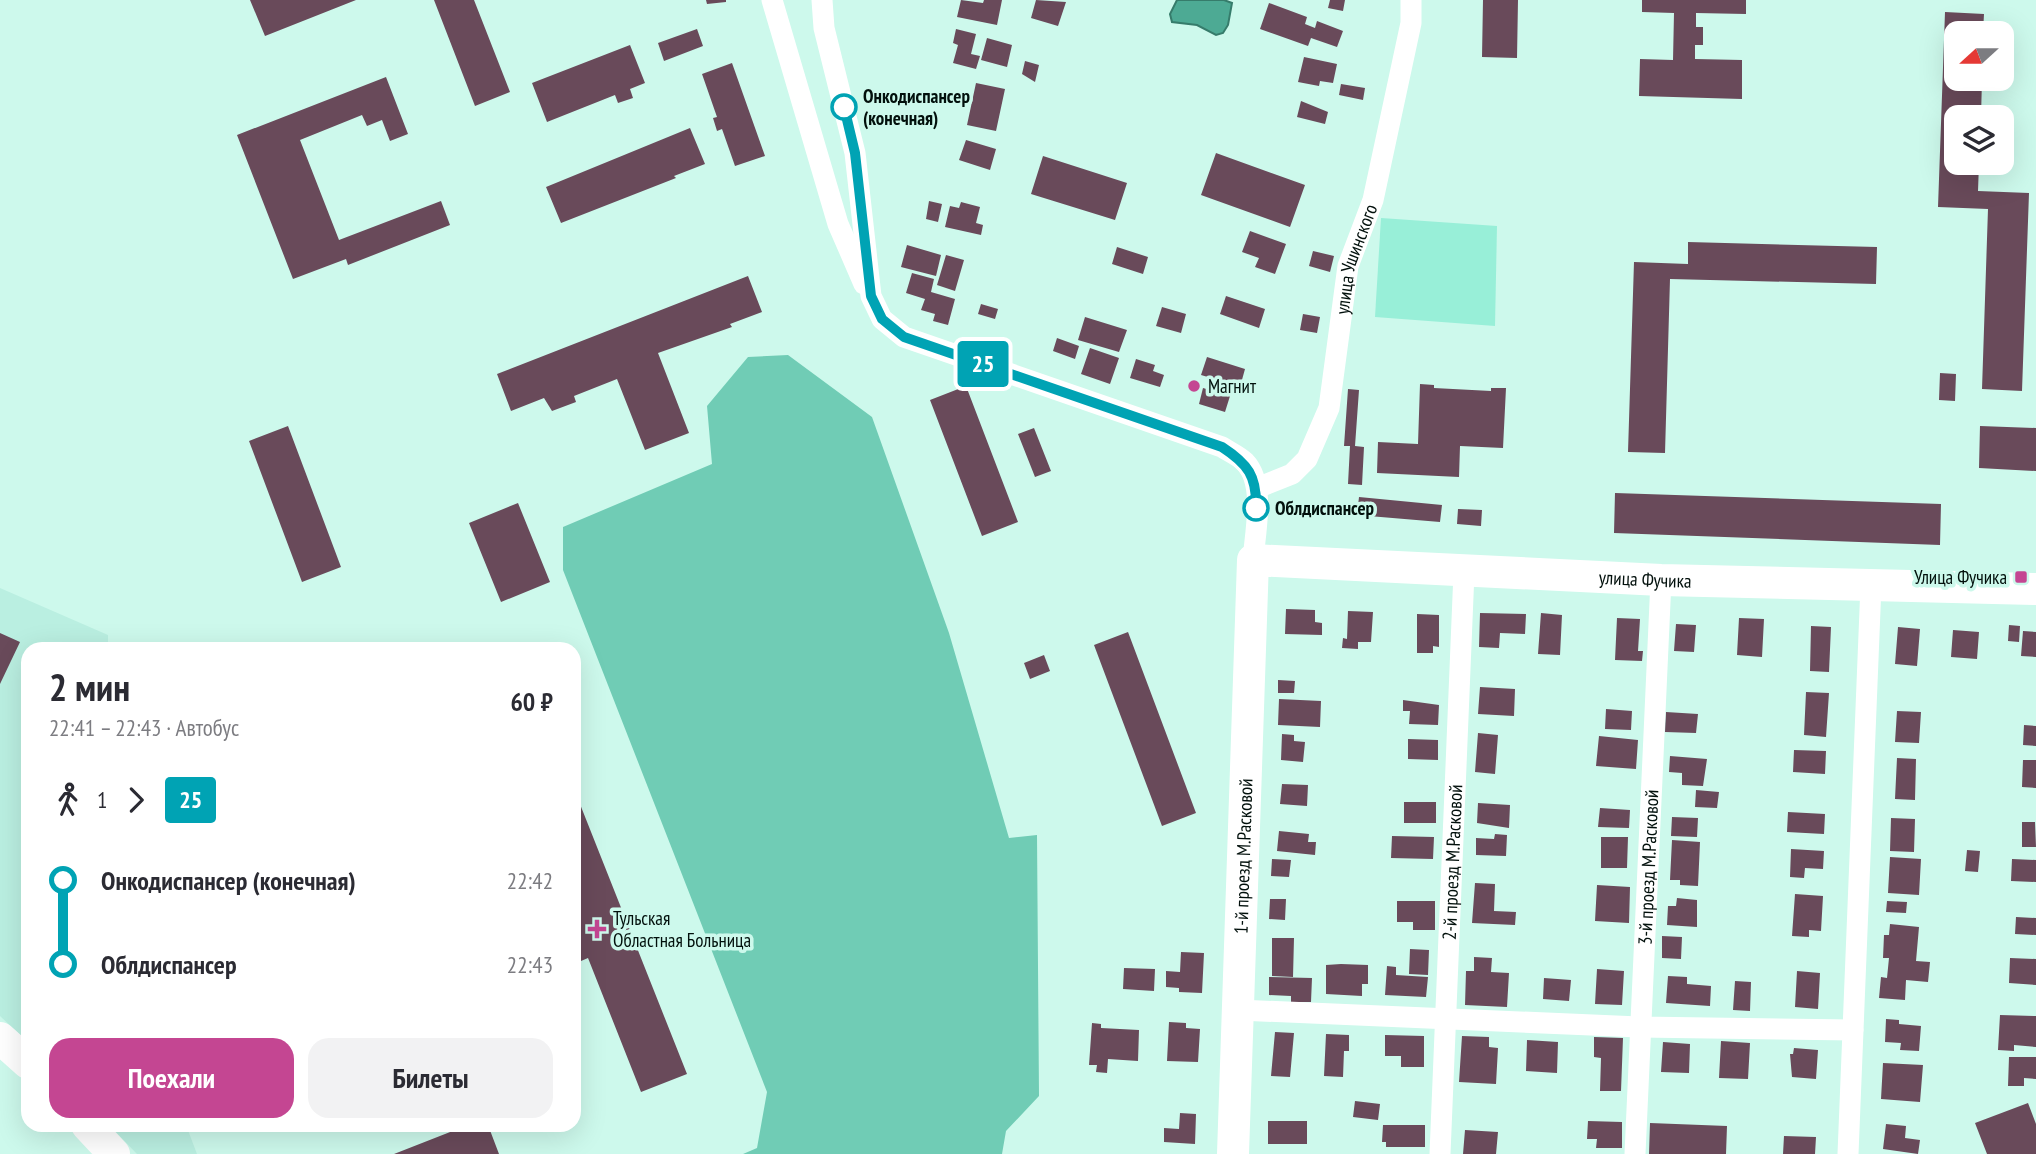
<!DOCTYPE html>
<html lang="ru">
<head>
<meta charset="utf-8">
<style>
  body { margin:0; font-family:"PT Sans Narrow",sans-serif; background:#f2f2f3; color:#2b2b33; height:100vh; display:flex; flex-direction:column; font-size:26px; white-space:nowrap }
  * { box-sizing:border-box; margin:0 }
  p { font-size:23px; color:#7c7c81 }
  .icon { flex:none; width:38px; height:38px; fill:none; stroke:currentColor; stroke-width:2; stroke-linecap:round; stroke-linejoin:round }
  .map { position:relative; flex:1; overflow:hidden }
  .side { position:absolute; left:21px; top:642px; width:560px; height:490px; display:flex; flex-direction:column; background:#fff; border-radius:21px; box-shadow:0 7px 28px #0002 }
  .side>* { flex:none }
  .badge { padding:0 14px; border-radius:5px; font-size:24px; line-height:46px }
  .needle { width:46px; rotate:249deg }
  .controls { position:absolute; left:1944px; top:21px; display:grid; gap:14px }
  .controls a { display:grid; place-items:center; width:70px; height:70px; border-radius:14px; background:#fff; box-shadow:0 7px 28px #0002; font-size:35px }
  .map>.badge { position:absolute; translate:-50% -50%; box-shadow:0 0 0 4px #fff }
  .legs { display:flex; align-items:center; gap:10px; height:77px; padding:0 28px; font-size:23px }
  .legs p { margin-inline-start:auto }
  .summary { display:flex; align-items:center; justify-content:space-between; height:119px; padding:0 28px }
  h1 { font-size:38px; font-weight:700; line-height:52px }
  .button { display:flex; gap:14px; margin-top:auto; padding:14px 28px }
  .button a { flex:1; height:80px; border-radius:21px; background:#c44692; color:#fff; font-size:28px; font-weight:700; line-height:80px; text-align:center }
  .button a+a { background:#f2f2f3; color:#2b2b33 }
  ul { padding:0 28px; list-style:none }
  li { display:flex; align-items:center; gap:24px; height:84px; font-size:26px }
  li i { display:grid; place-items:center; width:10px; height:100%; margin:0 9px; background:currentColor }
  li i::after { content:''; width:18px; height:18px; margin:-9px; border:5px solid; border-radius:50%; background:#fff }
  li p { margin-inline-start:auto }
  li:first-child i { background:linear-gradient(#0000 50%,currentColor 0) }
  li:last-child i { background:linear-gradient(currentColor 50%,#0000 0) }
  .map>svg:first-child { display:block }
  .built { fill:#baefe1 }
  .green { fill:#98efd8 }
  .forest { fill:#70ccb5 }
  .water { fill:#4daa94; stroke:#367c6b; stroke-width:2 }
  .building { fill:#694a5a }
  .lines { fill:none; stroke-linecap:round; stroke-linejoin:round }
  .street { stroke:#fff; stroke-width:21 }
  .secondary { stroke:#fff; stroke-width:32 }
  .line-1-casing { stroke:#fff; stroke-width:16 }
  .line-1 { stroke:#00a3b4; stroke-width:10 }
  .stop-1-dot { fill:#fff; stroke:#00a3b4; stroke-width:3.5 }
  .poi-dot { fill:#c44692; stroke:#cdf9ec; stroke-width:2.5 }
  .labels { text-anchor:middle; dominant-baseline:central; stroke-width:7; stroke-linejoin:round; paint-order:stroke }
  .stop-label { font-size:19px; font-weight:bold; fill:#02100c; stroke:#cdf9ec; text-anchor:start }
  .street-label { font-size:19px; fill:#02100c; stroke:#cdf9ec }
  .poi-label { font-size:19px; fill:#02100c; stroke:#cdf9ec; text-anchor:start }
</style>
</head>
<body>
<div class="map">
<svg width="2036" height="1154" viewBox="0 0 2036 1154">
  <rect width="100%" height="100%" fill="#cdf9ec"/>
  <path class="built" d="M0,588l108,47v14h-80v393l-28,-26z
    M109,1125h77l11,29h-60z"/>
  <path class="green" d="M1381,218l116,8 -2,100 -120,-9z"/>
  <path class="forest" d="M788,355l84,62 77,216 60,205 28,-3 2,261 -33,35 -4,23h-259l14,-6 10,-56 -204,-522v-43l149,-63 -5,-58 41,-49z"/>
  <path class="water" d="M1177,0h47l8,3 -4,22 -5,8 -7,2 -19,-10 -25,-3 -2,-8z"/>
  <path class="building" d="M250,0h106l-91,36z
    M434,0h40l36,92 -35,14z
    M706,0h20v2l-19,2z
    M961,0l22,3 1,-3h18l-5,25 -40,-8z
    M1036,0l30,2 -8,24 -27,-8z
    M1330,0h15l-2,11 -15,-3z
    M1483,0h35l-1,58 -35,-1z
    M1642,0h104v14l-50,-1v14h7v18h-8v14l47,1v39l-103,-3 1,-37 33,1 1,-47 -32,-1z
    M1269,3l38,14 -2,7 10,4 2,-7 26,10 -6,16 -26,-9 -3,8 -48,-17z
    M1945,12l39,2 -1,19h-27v46h26l-1,38h-25v46h23l-1,28 51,2 -7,198 -40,-2 6,-180 -50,-2z
    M697,29l6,17 -39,15 -6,-18z
    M956,29l20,5 -5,20 9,2 -4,13 -23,-6 5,-18 -5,-2z
    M987,38l25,7 -5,22 -26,-7z
    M630,45l15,38 -15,6 3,9 -15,5 -3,-8 -68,27 -15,-39z
    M1304,57l33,7 -4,19 -13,-2 -1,5 -21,-4z
    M1025,61l14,4 -4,17 -13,-8z
    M732,63l33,93 -30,10 -13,-37 -5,2 -4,-13 4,-1 -15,-43z
    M386,77l22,57 -18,7 -8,-21 -15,6 -5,-11 -62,25 39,100 102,-39 9,24 -102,40 -2,-6 -53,20 -56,-144z
    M976,83l29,6 -9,42 -29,-6z
    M1341,84l24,4 -2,12 -24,-5z
    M1301,101l27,11 -3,12 -28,-7z
    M690,128l15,36 -31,12 2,2 -115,45 -15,-36z
    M966,140l30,9 -6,21 -31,-10z
    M1216,153l89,32 -15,42 -89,-32z
    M1043,156l84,27 -12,37 -84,-26z
    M929,201l13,3 -4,18 -12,-3z
    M961,202l19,5 -4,16 7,2 -2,10 -36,-8 5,-21 9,2z
    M1250,231l36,13 -11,30 -20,-7 4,-9 -17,-6z
    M1688,242l189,5 -1,37 -206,-5 -5,174 -37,-1 6,-190 54,2z
    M907,245l34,10 -5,21 -35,-9z
    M1117,247l31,10 -5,17 -31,-10z
    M1313,251l21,5 -4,16 -21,-6z
    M946,255l18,5 -9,31 -18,-6z
    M912,273l22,6 -3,13 24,7 -7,26 -15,-4 2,-7 -14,-4 4,-11 -19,-6z
    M748,276l14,36 -32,12 2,3 -74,26 31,80 -44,17 -28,-71 -43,17 2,6 -24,9 -8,-13 -33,13 -14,-37z
    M1226,296l39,13 -6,19 -39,-14z
    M981,304l17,5 -3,10 -17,-5z
    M1162,307l24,7 -5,19 -25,-7z
    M1303,314l17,3 -3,16 -17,-3z
    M1085,317l42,13 -8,22 -41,-12z
    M1057,338l22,8 -4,13 -22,-8z
    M1090,348l29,10 -9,26 -29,-10z
    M1207,357l38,12 -5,18 -4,-1 -2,8 -18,-6 2,-8 -17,-5z
    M1136,359l19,6 -2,6 11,4 -4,12 -30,-9z
    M1940,373l16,1 -1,27 -16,-1z
    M1420,384l14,1v3l57,3v-3h15l-3,60 -43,-2 -1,31 -82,-4 1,-31 40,2z
    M966,386l52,136 -36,14 -52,-136z
    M1203,388l27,8 -5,16 -26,-8z
    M1348,389l11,1 -4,56 9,1 -2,38 -14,-1 2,-38h-6z
    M288,426l53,141 -39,15 -53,-141z
    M1980,426l56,2v43l-57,-3z
    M1034,428l17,43 -16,6 -17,-43z
    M1615,493l326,11 -1,41 -326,-12z
    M1359,497l83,8 -2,17 -83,-7z
    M518,503l32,79 -49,20 -32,-79z
    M1458,509l24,1 -1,16 -24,-2z
    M1286,609l29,1v12l7,1v12l-37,-1z
    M1348,611l25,1 -2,30h-13v7l-16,-1 1,-10 4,1z
    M1480,613l46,1 -1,20 -25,-1 -1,15 -20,-1z
    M1541,613l21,2 -2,40 -22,-1z
    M1417,614l22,1v32l-6,-1v7h-16z
    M1617,618l23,1 -2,32h5l-1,10 -27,-1z
    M1739,618l25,1 -2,38 -25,-2z
    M1676,624l20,1 -2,27 -20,-1z
    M2009,625l11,1 -1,16 -11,-1z
    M1811,626l20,1 -2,45 -19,-1z
    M1898,627l22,2 -3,37 -22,-2z
    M1953,630l26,2 -2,27 -26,-2z
    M2023,631l13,1v25l-15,-1z
    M1128,632l68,181 -34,13 -68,-181z
    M0,633l20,9 -20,42z
    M1044,655l6,16 -20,8 -6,-16z
    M1278,680l17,1 -1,12h-16z
    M1480,687l35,2 -1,27 -36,-2z
    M1806,692l23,1 -3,44 -22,-2z
    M1279,699l42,2 -1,26 -42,-2z
    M1403,700l36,5 -1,20 -29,-1 1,-13h-7z
    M1606,709l26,2 -1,19 -26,-1z
    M1897,711l24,1 -2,31 -24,-1z
    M1666,712l32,2 -2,19 -31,-1z
    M2024,725l12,1v20l-13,-1z
    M1478,733l20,2 -3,39 -20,-2z
    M1282,734l12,1v6l11,1 -2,20 -22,-2z
    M1599,736l39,4 -2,29 -40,-3z
    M1408,739l30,1v20l-30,-1z
    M1794,750l32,1 -1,23 -32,-2z
    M1670,756l37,3 -4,27 -21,-1v-12l-13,-1z
    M1897,758l19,1 -1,41 -20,-1z
    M2023,760h13v28l-14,-1z
    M1282,784l26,1 -1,21 -27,-2z
    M574,789l113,285 -46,18 -53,-134 -14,6z
    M1696,790l23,2 -2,16 -22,-1z
    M1404,802h32v21h-32z
    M1478,803l32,2 -1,23 -32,-5z
    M1600,808l30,2 -1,18 -31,-1z
    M1788,812l37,2 -1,20 -37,-2z
    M1672,817l26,1 -1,19 -26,-1z
    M1891,818l24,1 -1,33 -24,-1z
    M2022,822h13l1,25h-14z
    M1279,831l30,3 -1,8h8l-1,13 -38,-4z
    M1495,834l12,1 -1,21 -30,-1v-17l18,1z
    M1392,836l42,1 -1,22 -42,-1z
    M1601,837h27l-1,31h-26z
    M1672,840l28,2 -2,44 -18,-1v-5h-10z
    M1791,849l33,2 -1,18 -18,-1 -1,10 -14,-1z
    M1967,850l13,1 -2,21 -13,-1z
    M1890,857l31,2 -2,36 -31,-2z
    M1272,859l19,1 -2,17 -18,-1z
    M2012,859l24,1v22l-25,-1z
    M1475,883l20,1 -1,27 22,1 -1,13 -43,-2z
    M1597,885l33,2 -1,36 -34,-2z
    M1795,894l28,2 -2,35 -12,-1v7l-17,-1z
    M1677,898l20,2v27l-30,-2 1,-19h8z
    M1270,899h16l-1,21 -16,-1z
    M1397,901h38v29h-22v-8h-16z
    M1887,901l20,1 -1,11 -20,-1z
    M2016,917l20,1v17l-21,-1z
    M1890,924l29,3 -3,34 14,1 -2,20 -22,-2 -1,20 -26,-2 2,-21 6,1 2,-20h-6l1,-23h5z
    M1662,936l20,1 -1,22 -19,-1z
    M1272,938h22l-1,39 -21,-1z
    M1410,949l19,1 -1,25 -19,-1z
    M1181,952l23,1 -2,40 -23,-1v-4l-13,-1v-16l14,1z
    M1474,957l18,1 -1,14 18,1 -2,34 -42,-2 1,-34h8z
    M2010,958l26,1v26l-27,-2z
    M1341,964l27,1v19h-6v12l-36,-2v-29z
    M1387,966l9,1v8l32,2 -2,20 -41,-2z
    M1124,968l31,1 -1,22 -31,-2z
    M1597,969l27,2 -2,34 -27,-1z
    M1797,971l23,2 -2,36 -23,-2z
    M1668,976l19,1v7l24,2 -1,20 -44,-3z
    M1269,977l43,1 -1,24h-20v-6l-22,-1z
    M1544,978l27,2 -2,21 -26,-2z
    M1735,981l16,1 -1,29 -17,-1z
    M2000,1015l36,1v31l-22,-2v6l-16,-1z
    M1886,1019l13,1v4l22,2 -2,25 -19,-1 1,-7 -16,-1z
    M1169,1022l17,1v5l14,1 -2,33 -31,-1z
    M1092,1023l9,1v4l38,2 -1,31 -30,-2 -1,14 -11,-1 1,-7h-8z
    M1275,1032l19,1 -4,44 -19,-1z
    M1326,1034l23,1v16h-5l-1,26 -19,-1z
    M1385,1035l39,1v31h-23v-11h-16z
    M1462,1036l27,1v10l9,1 -2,36 -37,-2z
    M1594,1037l29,1 -2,53h-21l1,-33 -7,-1z
    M1527,1040l31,2 -1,31 -31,-2z
    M1721,1041l29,2 -2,36 -29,-1z
    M1663,1042l27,2 -1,29 -28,-1z
    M1794,1048l24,2 -2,29 -24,-2 -2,-23h3z
    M2009,1057h27v22l-12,-1v8h-16z
    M1883,1063l40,2 -3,37 -39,-3z
    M1355,1101l25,3 -2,16 -25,-3z
    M2028,1103l8,21v30h-49l-12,-31z
    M1180,1113l16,1 -1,30 -31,-2v-14l15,1z
    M1268,1121h39v23h-39z
    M1588,1121l34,1v26h-26l1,-9h-10z
    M1650,1123l77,3 -1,28h-77z
    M1886,1124l20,2 -1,12 15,2 -2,14 -35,-5z
    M468,1125h20l11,29h-105z
    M1383,1125h42v22h-39v-5h-4z
    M1465,1130l33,2 -2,22h-33z
    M1784,1136l32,1 -1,17h-32z"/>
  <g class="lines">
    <g class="street">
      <path d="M772,0l66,224 26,60"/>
      <path d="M822,0l2,28 31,125 16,143 11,23 22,18 318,110c8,5 17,9 23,15 21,22 10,71 8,98"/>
      <path id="s1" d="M1257,488l35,-14 15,-15 22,-51 19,-142 25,-66 38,-177v-23"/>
      <path d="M1238,1010l401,17 214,3"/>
      <path id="s2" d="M1440,1154l24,-582"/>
      <path id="s3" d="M1635,1154l26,-574"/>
      <path d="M1848,1154l23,-569"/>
    </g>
    <g class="secondary">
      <path d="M0,1038l28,25"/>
      <path d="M87,1125l27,29"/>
      <path id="s4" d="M1233,1154l20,-594 408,20 375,9"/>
    </g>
  </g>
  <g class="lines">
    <defs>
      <path id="line-1" d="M844,107l11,46 16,143 11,23 22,18 318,110c26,17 35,29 34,61"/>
    </defs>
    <use href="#line-1" class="line-1-casing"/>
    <use href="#line-1" class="line-1"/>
  </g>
  <g class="stop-1-dot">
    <circle cx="844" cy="107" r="12"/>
    <circle cx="1256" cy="508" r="12"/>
  </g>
  <g class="poi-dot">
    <circle cx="1194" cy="386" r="7"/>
    <rect x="2014" y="570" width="14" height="14" rx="3.5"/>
    <path d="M593.5 918.5h7v7h7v7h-7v7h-7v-7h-7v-7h7z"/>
  </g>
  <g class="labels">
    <g class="stop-label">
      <text x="863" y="96">Онкодиспансер<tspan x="863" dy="22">(конечная)</tspan></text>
      <text x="1275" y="508">Облдиспансер</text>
    </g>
    <g class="street-label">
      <text stroke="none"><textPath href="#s1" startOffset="266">улица Ушинского</textPath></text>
      <text stroke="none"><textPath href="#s4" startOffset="987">улица Фучика</textPath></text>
      <text stroke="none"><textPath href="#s4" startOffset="298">1-й проезд М.Расковой</textPath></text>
      <text stroke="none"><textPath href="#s2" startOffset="292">2-й проезд М.Расковой</textPath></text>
      <text stroke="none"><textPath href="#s3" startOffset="287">3-й проезд М.Расковой</textPath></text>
    </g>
    <g class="poi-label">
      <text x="1208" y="386">Магнит</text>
      <text x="2007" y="577" text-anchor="end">Улица Фучика</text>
      <text x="613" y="918">Тульская<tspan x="613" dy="22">Областная Больница</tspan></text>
    </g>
  </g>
</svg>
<div class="controls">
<a><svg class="needle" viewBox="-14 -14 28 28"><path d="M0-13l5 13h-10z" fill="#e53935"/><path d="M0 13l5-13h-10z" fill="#7c7c81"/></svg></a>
<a><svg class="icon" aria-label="layers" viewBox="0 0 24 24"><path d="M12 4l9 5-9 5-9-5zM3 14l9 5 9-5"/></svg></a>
</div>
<b class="badge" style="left:983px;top:364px;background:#00a3b4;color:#fff">25</b>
<section class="side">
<div class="summary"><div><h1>2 мин</h1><p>22:41 – 22:43 · Автобус</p></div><b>60 ₽</b></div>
<div class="legs"><svg class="icon" aria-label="walk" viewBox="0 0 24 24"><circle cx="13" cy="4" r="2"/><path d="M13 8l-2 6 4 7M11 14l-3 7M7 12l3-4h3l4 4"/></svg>1<svg class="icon" aria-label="forward" viewBox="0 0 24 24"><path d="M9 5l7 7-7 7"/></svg><b class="badge" style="background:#00a3b4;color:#fff">25</b></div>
<ul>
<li><i style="color:#00a3b4"></i><b>Онкодиспансер (конечная)</b><p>22:42</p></li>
<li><i style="color:#00a3b4"></i><b>Облдиспансер</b><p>22:43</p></li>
</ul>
<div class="button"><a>Поехали</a><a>Билеты</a></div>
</section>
</div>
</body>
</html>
